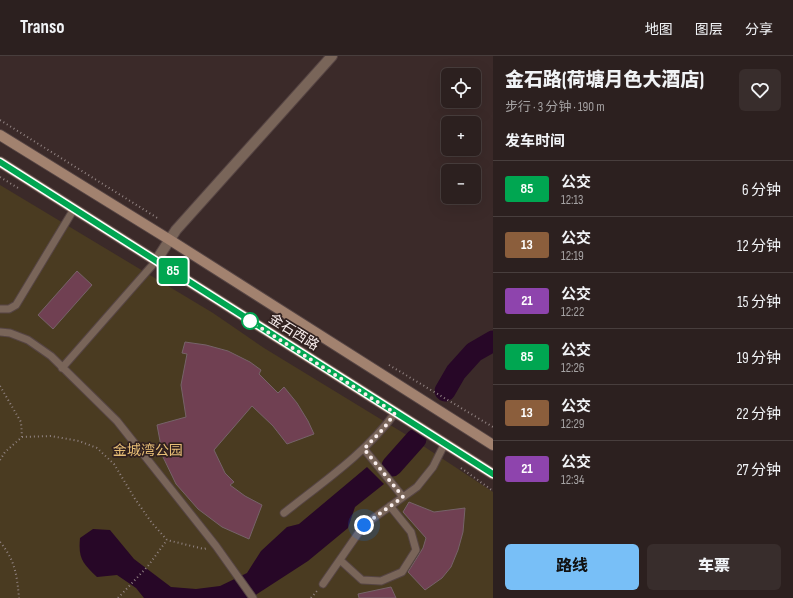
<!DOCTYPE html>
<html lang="zh">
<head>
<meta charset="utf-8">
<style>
  body { margin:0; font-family:"Sofia Sans Condensed","Noto Sans SC",sans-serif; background:#382d2c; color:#f1f3f6; height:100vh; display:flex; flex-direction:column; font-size:15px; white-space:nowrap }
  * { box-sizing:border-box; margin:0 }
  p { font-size:13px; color:#a6a3a4 }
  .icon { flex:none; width:22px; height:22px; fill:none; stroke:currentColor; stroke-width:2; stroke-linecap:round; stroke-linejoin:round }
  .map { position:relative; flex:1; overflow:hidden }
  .drawer { display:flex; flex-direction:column; background:#2c201f; width:300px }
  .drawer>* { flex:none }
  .badge { padding:0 8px; border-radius:3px; font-size:14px; line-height:26px }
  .buttons { position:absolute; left:441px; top:12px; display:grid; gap:8px }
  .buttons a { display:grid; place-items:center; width:40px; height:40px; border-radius:6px; background:#2c201f; box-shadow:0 4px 16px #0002,0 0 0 1px #483e3d; font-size:20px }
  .you { position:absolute; width:20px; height:20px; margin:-10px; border:3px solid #fff; border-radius:50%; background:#1a73e8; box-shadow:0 0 0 6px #1a73e833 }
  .map>.badge { position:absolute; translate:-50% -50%; box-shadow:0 0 0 2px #fff }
  h2 { padding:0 12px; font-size:15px; line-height:36px }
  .round { display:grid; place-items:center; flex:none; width:42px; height:42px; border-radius:6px; background:#382d2c }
  .headline { display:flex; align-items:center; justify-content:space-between; height:68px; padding:0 12px }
  h1 { font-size:19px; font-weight:800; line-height:30px }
  .button { display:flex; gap:8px; margin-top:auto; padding:8px 12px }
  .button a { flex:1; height:46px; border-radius:6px; background:#78bff7; color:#111; font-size:16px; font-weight:800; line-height:46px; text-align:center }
  .button a+a { background:#382d2c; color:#f1f3f6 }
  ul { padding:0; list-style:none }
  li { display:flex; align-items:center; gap:12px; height:56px; padding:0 12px; border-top:1px solid #483e3d }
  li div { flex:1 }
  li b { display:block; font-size:15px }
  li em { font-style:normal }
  li .badge { min-width:44px; font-weight:700; text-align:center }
  header { display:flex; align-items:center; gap:24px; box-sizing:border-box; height:56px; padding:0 20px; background:#2c201f; border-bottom:1px solid #483e3d }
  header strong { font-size:19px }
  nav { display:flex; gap:22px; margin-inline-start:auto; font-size:14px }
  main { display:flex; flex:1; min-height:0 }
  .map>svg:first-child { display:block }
  .green { fill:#4a3b21 }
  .water { fill:#270727 }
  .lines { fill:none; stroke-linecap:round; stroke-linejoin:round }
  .river { stroke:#270727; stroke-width:21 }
  .building { fill:#704052; stroke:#766369 }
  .lane-casing { stroke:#564544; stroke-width:9 }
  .street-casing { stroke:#564544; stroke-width:12 }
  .secondary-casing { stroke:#564544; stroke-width:12 }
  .path { stroke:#928483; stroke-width:2; stroke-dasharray:1 3; stroke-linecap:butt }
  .lane { stroke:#796559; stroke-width:7 }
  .street { stroke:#796559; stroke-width:10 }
  .secondary { stroke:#a2826f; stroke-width:10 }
  .line-casing { stroke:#fff; stroke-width:9 }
  .line { stroke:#00a651; stroke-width:6 }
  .walk { stroke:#f9eeed; stroke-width:4; stroke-dasharray:0 7.2 }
  .stop-dot { fill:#fff; stroke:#00a651; stroke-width:2 }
  .labels { text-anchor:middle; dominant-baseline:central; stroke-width:3.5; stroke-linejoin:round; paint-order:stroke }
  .street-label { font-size:14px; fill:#f9eeed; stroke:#31211f }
  .park-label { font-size:14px; fill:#e7be76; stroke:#31211f }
</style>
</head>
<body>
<header>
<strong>Transo</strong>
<nav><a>地图</a><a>图层</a><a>分享</a></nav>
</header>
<main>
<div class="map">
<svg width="493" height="542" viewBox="0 0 493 542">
  <rect width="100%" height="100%" fill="#3b2a29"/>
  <path class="green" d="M0,129l213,128 51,35 141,86 88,58v106h-493z"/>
  <path class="water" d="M367,411l17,17 -29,23 -7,21 -40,33 -57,37h-107l-8,-10 -19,-13 -20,2c-14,-14 -19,-18 -17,-39l13,-9 17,1 24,29 37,28 25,2 24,-3 27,-13 14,-22 26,-24 12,-3z"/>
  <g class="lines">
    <path class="river" d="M445,335l11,-19 18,-20 19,-11
      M392,410l24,-27"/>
  </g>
  <path class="building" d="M77,215l15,14 -39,44 -15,-14z
    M185,286l21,3 22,6 22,11 11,8 -2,4 19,19 6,-6 13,16 11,18 6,13 -27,10 -14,-18 -21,-20 -38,44 11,23 9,9 -4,3 15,11 17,9 -13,34 -27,-12 -24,-18 -22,-25 -13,-27 -6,-32 29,-8 -5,-32 6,-31 -5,-1z
    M409,446l25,10 31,-4 -2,24 -5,18 -7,17 -9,11 -17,12 -17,-18 15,-24 3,-10 -23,-26z
    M391,531l5,11h-37l-1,-4z"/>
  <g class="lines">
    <defs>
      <path id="lane" d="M0,253h9l7,-4 58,-96
        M0,276l10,1 18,7 23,16 66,65 99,125 37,52
        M62,312l94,-107
        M364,393l39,48
        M284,457c39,-31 82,-60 111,-100
        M340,504l22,20 19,1 21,-9 14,-22 -5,-18 -21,-26
        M323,528l41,-59 53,-38 16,-20 12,-24"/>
      <path id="street" d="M156,205l20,-31 156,-174"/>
      <path id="secondary" d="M0,79l170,105 323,205
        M0,106l493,312"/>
    </defs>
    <use href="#lane" class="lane-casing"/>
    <use href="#street" class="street-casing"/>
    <use href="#secondary" class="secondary-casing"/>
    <path class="path" d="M0,64l159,99
      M0,121l18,11
      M389,309l104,62
      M0,330l21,36 1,15
      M0,404l5,-8 17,-15 29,-1 28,5 18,7 17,16 21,35 17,24 15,17 37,9 3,-1
      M461,412l32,23
      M0,486c15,18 17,33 19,56
      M118,542l30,-32 19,-26
      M311,542l6,-7"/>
    <use href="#lane" class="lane"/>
    <use href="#street" class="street"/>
    <use href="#secondary" class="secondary"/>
  </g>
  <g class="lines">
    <defs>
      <path id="line" d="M0,106l493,312"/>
    </defs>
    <use href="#line" class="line-casing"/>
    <use href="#line" class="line"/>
    <path class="walk" d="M250,265l-3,-2 148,94 -11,15 -20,21 39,48 -39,28"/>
  </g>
  <circle class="stop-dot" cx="250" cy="265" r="8"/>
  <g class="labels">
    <g class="street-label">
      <text transform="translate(294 276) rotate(32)">金石西路</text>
    </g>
    <g class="park-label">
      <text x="148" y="394">金城湾公园</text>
    </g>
  </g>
</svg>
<div class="buttons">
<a><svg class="icon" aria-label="locate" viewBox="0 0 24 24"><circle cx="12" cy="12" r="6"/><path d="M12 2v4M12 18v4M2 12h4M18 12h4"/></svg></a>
<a>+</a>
<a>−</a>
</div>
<div class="you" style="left:364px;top:469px"></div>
<b class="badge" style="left:173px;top:215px;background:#00a651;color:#fff">85</b>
</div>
<section class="drawer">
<div class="headline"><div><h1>金石路(荷塘月色大酒店)</h1><p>步行 · 3 分钟 · 190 m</p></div><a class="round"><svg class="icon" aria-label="heart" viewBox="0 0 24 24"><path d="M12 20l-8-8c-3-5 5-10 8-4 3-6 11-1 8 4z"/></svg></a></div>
<h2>发车时间</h2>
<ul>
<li><span class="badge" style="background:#00a651;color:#fff">85</span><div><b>公交</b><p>12:13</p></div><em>6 分钟</em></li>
<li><span class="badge" style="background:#8b5e3c;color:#fff">13</span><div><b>公交</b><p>12:19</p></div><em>12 分钟</em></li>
<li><span class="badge" style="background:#8e44ad;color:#fff">21</span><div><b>公交</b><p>12:22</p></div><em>15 分钟</em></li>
<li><span class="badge" style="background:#00a651;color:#fff">85</span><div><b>公交</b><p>12:26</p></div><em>19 分钟</em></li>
<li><span class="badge" style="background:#8b5e3c;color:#fff">13</span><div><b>公交</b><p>12:29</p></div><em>22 分钟</em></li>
<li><span class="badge" style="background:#8e44ad;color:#fff">21</span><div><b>公交</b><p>12:34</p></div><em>27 分钟</em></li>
</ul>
<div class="button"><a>路线</a><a>车票</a></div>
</section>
</main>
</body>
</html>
